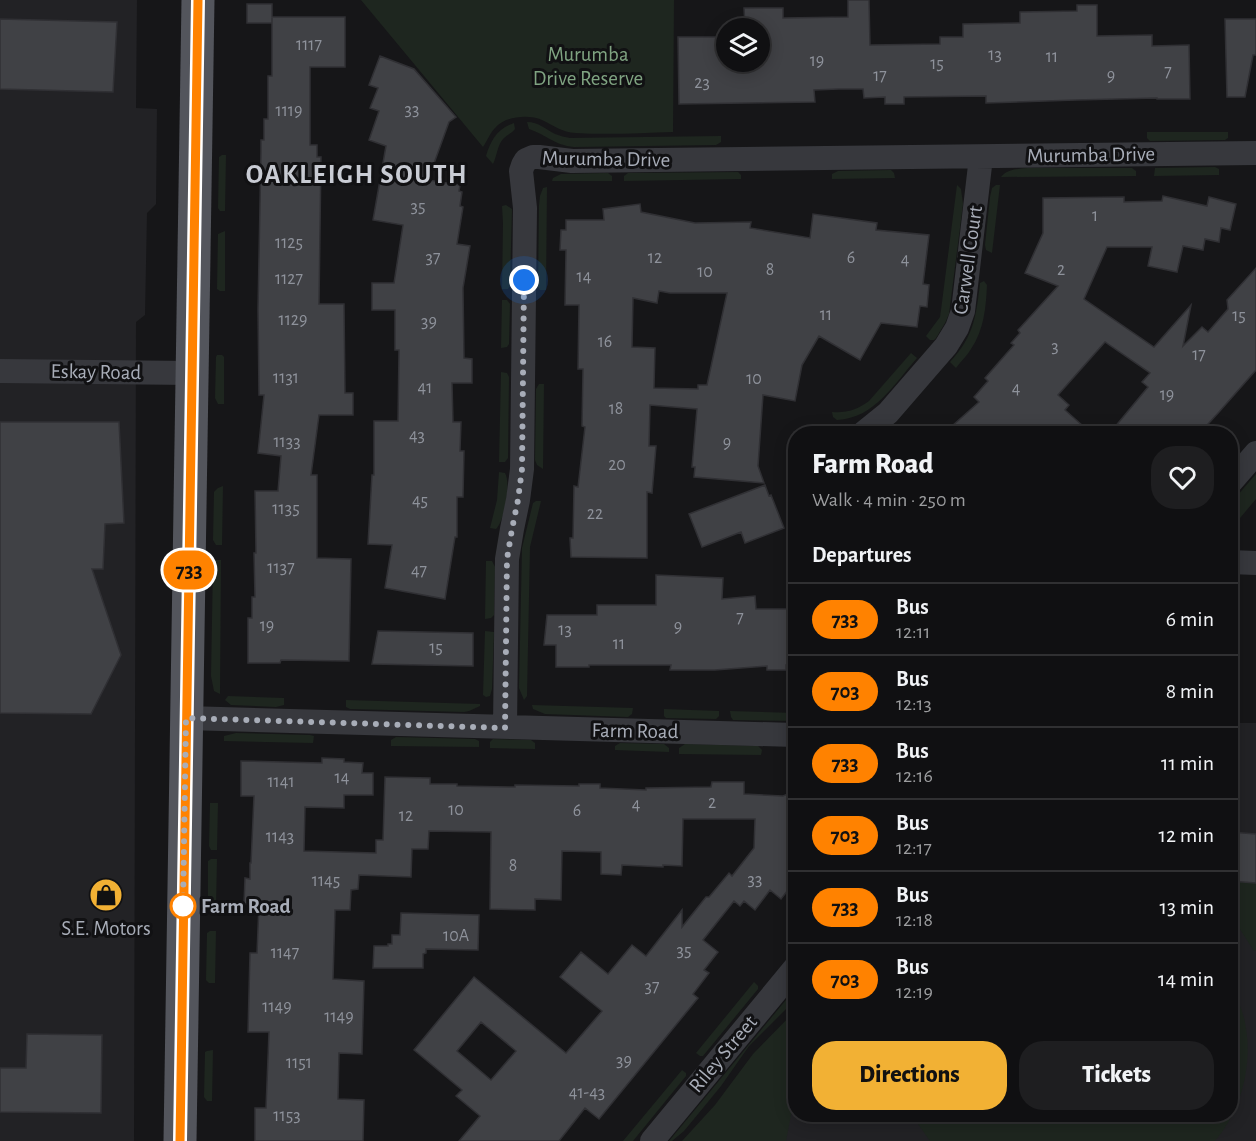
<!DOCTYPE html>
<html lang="en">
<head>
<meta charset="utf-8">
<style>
  body { margin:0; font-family:"Alegreya Sans",sans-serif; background:#1e1e20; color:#f1f3f6; height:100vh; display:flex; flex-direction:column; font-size:22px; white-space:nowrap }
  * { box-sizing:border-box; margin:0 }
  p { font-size:20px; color:#9c9d9f }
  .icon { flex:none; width:33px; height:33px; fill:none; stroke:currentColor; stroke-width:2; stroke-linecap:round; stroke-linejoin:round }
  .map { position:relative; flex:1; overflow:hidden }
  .panel { position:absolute; left:788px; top:426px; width:450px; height:696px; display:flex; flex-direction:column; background:#101012; border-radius:24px; box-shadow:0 3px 15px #0003,0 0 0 2px #303032 }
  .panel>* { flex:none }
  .badge { padding:0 12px; border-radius:20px; font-size:21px; line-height:39px }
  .tools { position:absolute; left:716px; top:18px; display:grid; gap:12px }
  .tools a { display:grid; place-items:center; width:54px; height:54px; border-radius:50%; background:#101012; box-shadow:0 3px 15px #0003,0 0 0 2px #303032; font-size:30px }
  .you { position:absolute; width:30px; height:30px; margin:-15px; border:4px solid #fff; border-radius:50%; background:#1a73e8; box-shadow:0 0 0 9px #1a73e833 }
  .map>.badge { position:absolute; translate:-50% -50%; box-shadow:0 0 0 3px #fff }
  h2 { padding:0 24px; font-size:22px; line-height:54px }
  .round { display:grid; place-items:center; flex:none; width:63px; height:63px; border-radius:24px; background:#1e1e20 }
  .headline { display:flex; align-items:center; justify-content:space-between; height:102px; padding:0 24px }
  h1 { font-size:28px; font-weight:800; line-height:45px }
  .button { display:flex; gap:12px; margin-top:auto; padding:12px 24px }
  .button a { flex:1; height:69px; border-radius:24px; background:#f2b134; color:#111; font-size:24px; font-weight:800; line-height:69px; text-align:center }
  .button a+a { background:#1e1e20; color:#f1f3f6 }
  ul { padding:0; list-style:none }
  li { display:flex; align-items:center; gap:18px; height:72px; padding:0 24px; border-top:2px solid #303032 }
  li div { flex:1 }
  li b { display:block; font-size:22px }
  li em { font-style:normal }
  li .badge { min-width:66px; font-weight:700; text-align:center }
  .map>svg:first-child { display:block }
  .built { fill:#222225 }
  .green { fill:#1e261f }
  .building { fill:#404145; stroke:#303034; stroke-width:1.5; fill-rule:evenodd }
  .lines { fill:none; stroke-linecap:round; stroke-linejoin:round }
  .street { stroke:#37383d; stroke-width:24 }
  .primary { stroke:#53555c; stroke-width:33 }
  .line-casing { stroke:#fff; stroke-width:14 }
  .line { stroke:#ff8200; stroke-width:9 }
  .walk { stroke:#a8adb8; stroke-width:6; stroke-dasharray:0 10.8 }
  .stop-dot { fill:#fff; stroke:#ff8200; stroke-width:3 }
  .labels { text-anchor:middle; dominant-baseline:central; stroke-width:6; stroke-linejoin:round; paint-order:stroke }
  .number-label { font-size:18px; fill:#8e929b }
  .park-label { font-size:21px; fill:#7fa381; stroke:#111113 }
  .street-label { font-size:21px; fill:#a8adb8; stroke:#111113 }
  .stop-label { font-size:21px; font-weight:bold; fill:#a8adb8; stroke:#111113; text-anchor:start }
  .poi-label { font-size:21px; fill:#a8adb8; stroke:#111113 }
  .district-label { font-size:27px; font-weight:bold; letter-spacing:1.5px; fill:#c9ccd4; stroke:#111113 }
</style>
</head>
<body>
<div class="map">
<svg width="1256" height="1141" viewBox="0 0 1256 1141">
  <rect width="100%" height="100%" fill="#161618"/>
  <path class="built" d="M0,0h137l-1,108 21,1 -1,95 -9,9 -2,102 -9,7 -2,819h-134z
    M1230,723h26v418h-559l98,-118v91h435z"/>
  <path class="green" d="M361,0h313l-1,132c-32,1 -65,3 -97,1 -15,-1 -21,-7 -34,-13 -13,-6 -37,-4 -47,8 -5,5 -8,13 -12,19z
    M527,122c12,0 18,7 28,12 5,2 10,3 15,4l151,-2v6l-5,3 -142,2c-20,-2 -27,-12 -45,-18z
    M514,123l1,6c-3,4 -8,6 -12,10 -6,7 -6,17 -10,25l-7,-8c5,-16 11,-27 28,-33z
    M1147,132h81v6l-3,2 -75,1 -3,-3z
    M222,155h4l-1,56h-5l-2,-3 1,-51z
    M1215,167l4,2v6l-65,1 1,-8z
    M1027,168h105l4,3v5l-135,1c6,-8 17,-8 26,-9z
    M891,170l3,3 1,5 -63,1v-5l6,-3z
    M738,172l3,3v4l-117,2v-5l4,-3z
    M608,173l4,3v5h-60l1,-3 8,-4z
    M957,185l4,4 2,15 -14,110 -4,9 -9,15 -2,2h-4l-4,-4 14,-19 1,-7z
    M996,185h4l-8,68 -6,-3 -1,-5 5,-48 2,-9z
    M547,187l-1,103h-6l-2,-3 1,-82 1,-9 3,-8z
    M506,205l6,4 -2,77 -2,3h-6l1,-66 -1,-17z
    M225,231v60h-5l-3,-2 1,-55z
    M984,281l3,4c-1,22 -3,45 -16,64 -4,7 -10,12 -15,19l-6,-6c24,-26 26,-45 30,-79z
    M502,300h5l3,4 -1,40 -2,3 -6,1z
    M911,353l6,5c-23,26 -42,60 -80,62l-4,-3 -1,-5c15,1 25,-2 37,-11z
    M217,355h5l2,2v47h-6l-3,-6 1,-41z
    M501,372l6,1 2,4 -1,81 -3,4h-6z
    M539,384h5l-1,85 -6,-4 -2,-5 1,-71z
    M499,472l6,1c6,10 0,47 -9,56l-6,-1 7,-28z
    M1256,474v25l-26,31v-26z
    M223,486l-1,59h-6l-3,-5 1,-48 4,-4z
    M536,501h5l-11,46 -3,149 -3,4 -5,-12 3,-140 11,-45z
    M215,560h6l-1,134 -6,-3 -3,-15 2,-112z
    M486,561h6l3,6 -1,48 -3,3 -6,1z
    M485,631l9,1 -2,57 -2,7 -4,1 -3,-2z
    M228,696l56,2v7l-8,2 -45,-2 -6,-5z
    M346,700l134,4v2l-11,5 -5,1 -114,-3 -4,-2z
    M532,705l101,3 -1,6 -4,3 -83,-3 -12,-5z
    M664,709l55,2v5l-3,3 -50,-1 -2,-2z
    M730,711l65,2v8l-62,-1 -2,-3z
    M236,733l74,2 4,1 -1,7 -89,-2v-5z
    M396,737l79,2 4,2v6l-88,-1v-6z
    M493,739l38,1 4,3v6l-45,-1v-6z
    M620,743l44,1 5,4v4l-54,-2v-4z
    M685,744l73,2 4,4 -1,5 -82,-1v-6z
    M210,803h8l-1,47h-6l-2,-4z
    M211,859h6l-1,48h-7l-1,-2v-44z
    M1230,881l26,2v67l-2,1 -24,-37z
    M210,931h6l-1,52h-6l-3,-3 1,-47z
    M1230,969c2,8 4,15 5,23 2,9 7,17 9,26 10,42 -1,91 -29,123h-285l-17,-24 -1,-2 318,-1z
    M754,982l4,4v3l-55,67h-3l-4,-3z
    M795,989v11l-46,46 -28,40 -18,22 -19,23 -12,10h-3z
    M795,1011v83l-9,47h-104l33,-36 38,-51z
    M213,1050l-1,51h-5l-3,-4 1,-45 2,-1z
    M682,1070l4,3v3l-53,65h-10z"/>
  <path class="building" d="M848,0h21l1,45 70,-1v-7h23v-13l57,-1v-11l57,-1v-6h20v31l55,-1v11l37,-1 1,54h-33v-1l-81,2 -90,3v-7l-82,1v7h-19v-7l-21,1 -1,-9h-24l-25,1 1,12 -136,2 -1,-67h48v25h33v-34h-14l-1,-20h39v10l65,-1z
    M247,4h25v13h73v50h-35v78h7v12h4l-2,147h25l1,89h8v22h-34l-8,60h6v83l34,1 -2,102 -68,-1 -1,3h-32v-45h4v-21h3l-1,-44h2l-1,-62h23l3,-35 -23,-3 6,-58h-5l-1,-86 3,-158v-11h3v-21h4v-43h4v-58v5h-25z
    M0,19l117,3 -4,70 -113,-3z
    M1225,19h31v36h-3l-8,42h-18z
    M380,56l34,13 42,48 -7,5 -21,58 32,5 -1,6 3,1 -2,14 3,1 -6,37 13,2 -7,42 1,70 8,1v24h-20l1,39h8l-1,29h4l-1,46h-6v40h-2l-10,62 -60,-11 7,-43 -24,-1 4,-69h2v-54h24l1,-71h-4v-40h-23v-27h22l9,-58 -30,-5 13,-74 -17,-6 10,-29 -9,-3 8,-20 -9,-3z
    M1163,196l44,10 2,-9 27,7 -6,26 -9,-2 -2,14 -14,-3 -2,11 -20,-4 -6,26 -29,-6 4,-19h-45l-23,52 70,48 37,-42 -8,41 19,-19 6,5 20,-23 -1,-9 29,-32v102l-37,42 -20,22h-90l39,-47 -6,-5 8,-9 -45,-31 -47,53 11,10 -4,5 27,24h-149l36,-32 -5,-5 14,-16 -3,-3 29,-33 -3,-2 9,-10 -2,-3 40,-44 -33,-13 18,-40v-35l81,-1v5l38,-1z
    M640,204l1,8 54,11 56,-1 -1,6 60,10 3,-24 64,9 -1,7 53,5 -6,49 6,1 -2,22 -7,-1 -3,21 -36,-4 -21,37 -41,-24 -17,29 -7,36 -32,-6 -5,71 6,17 -70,-6 1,-10h-3l5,-58 -47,-4 -1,41h7l-4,47 -5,-1v66l-76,-1 -1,-19h3l1,-52 4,1 7,-60 -3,-1 1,-57h-5l1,-64h-14l1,-55h-6l1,-20h5v-10h38l-1,-11zM659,291l11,2h57l-20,92h-9v4l-44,-1 1,-40 -23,-1 1,-49 24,5z
    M0,422h119l5,101 -19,1 -2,45h-11l29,86 -30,59 -91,-1z
    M765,485l4,11 2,-1 13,33 -39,15 -4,-11 -39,15 -13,-33z
    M656,575l67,3 -1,21 33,-3 1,13h39v56h-9v5h-19v-4l-52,4h-45l1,-5h-82v2h-33v-22h-12l3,-30h50v-10h59z
    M378,631l95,2v33l-101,-2z
    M322,758l22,1v3l19,1 -1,10h11v22h-29v13l-39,-1 -1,44 72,2v-13h7l2,-63 45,1v6h27v2l58,1v-2l64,1v-2h21v4l46,2v-2l65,-1 1,-5h32v12l39,2 12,-5v90l-14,18 -11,-9 -15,20 -11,-9 -4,5 -6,-5 -31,39 15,12 -14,18 5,3 -16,21 5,4 -99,121 -14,-11 -26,33h-100l21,-25 -24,-20 6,-6 -48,-40 60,-73 92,76 36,-42 -42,-34 21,-25 27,22 24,-29 14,11 36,-46v17l24,-30h3l20,-24 3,3 22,-28 1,-29h-72l-1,47 -19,-1v2l-41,-2 -1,10 -20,-1v-22l-39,-1 -1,49 -26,-1v11l-45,-1 1,-77 -62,-1 -1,18h-16l-1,28 -52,-2 -1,14 -7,1 -1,20h-15l-2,69 31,2 -2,73 -23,-1 -1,46 26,1 -1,41h-108v-33h11l3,-76h-21l2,-79h7l2,-49h-15l1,-26 5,1v-16h1l3,-67h-13v-35l81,2zM481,1022l35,29 -25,29 -34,-29z
    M1230,832l26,2v49l-26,-2z
    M401,913l78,2 -1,35 -52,-1v4l-3,1v14h-50l1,-22h14v-2h4v-9h8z
    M27,1034l75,1 -1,78 -101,-1v-44h26z"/>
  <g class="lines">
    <path class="street" d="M0,371l192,2
      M862,434l26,-21 58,-67 11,-18 6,-17 18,-154
      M1230,483l26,-30
      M1230,562l26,1
      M186,718l609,17
      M505,727l2,-168 5,-30 6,-29 4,-31 3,-261 -4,-37 2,-6 3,-5 7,-3h6l33,4 684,-8
      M652,1141l143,-173"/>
    <path class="primary" d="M180,1141l18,-1141"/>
  </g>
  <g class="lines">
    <defs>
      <path id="line" d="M180,1141l18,-1141"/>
    </defs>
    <use href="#line" class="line-casing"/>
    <use href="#line" class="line"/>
    <path class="walk" d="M183,906l3,-188 319,10 2,-169 5,-30 6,-29 4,-31 2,-189"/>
  </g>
  <defs>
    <symbol id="shop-disc" viewBox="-11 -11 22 22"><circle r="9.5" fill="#f2b134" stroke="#111113"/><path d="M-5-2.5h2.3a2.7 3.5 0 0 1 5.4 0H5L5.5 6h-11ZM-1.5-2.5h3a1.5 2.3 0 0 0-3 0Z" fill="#111"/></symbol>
  </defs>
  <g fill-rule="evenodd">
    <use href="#shop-disc" x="87" y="876" width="38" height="38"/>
  </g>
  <circle class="stop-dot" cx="183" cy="906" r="12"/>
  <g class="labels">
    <g class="number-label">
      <text x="309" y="45">1117</text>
      <text x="995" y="55">13</text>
      <text x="1052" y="57">11</text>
      <text x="817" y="61">19</text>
      <text x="937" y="64">15</text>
      <text x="1168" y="72">7</text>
      <text x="880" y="76">17</text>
      <text x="1111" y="76">9</text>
      <text x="702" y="83">23</text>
      <text x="412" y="110">33</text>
      <text x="289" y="111">1119</text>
      <text x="418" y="207">35</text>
      <text x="1095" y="216">1</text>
      <text x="289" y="243">1125</text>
      <text x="433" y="258">37</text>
      <text x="655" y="258">12</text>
      <text x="851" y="258">6</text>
      <text x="905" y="260">4</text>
      <text x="770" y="270">8</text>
      <text x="1061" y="270">2</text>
      <text x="705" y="272">10</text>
      <text x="584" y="277">14</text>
      <text x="289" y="279">1127</text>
      <text x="826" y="315">11</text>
      <text x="1239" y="316">15</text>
      <text x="293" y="320">1129</text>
      <text x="429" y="322">39</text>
      <text x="605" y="342">16</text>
      <text x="1055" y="347">3</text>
      <text x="1199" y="355">17</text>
      <text x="286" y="378">1131</text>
      <text x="754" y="379">10</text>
      <text x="425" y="388">41</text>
      <text x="1016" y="389">4</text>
      <text x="1167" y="395">19</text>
      <text x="616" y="409">18</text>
      <text x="417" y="436">43</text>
      <text x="287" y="442">1133</text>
      <text x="727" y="443">9</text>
      <text x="617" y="465">20</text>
      <text x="420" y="501">45</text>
      <text x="286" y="509">1135</text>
      <text x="595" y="514">22</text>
      <text x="281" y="568">1137</text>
      <text x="419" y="571">47</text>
      <text x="740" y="618">7</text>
      <text x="267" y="626">19</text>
      <text x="678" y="627">9</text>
      <text x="565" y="630">13</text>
      <text x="619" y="644">11</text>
      <text x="436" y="648">15</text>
      <text x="342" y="778">14</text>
      <text x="281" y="782">1141</text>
      <text x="712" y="803">2</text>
      <text x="636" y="805">4</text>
      <text x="456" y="810">10</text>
      <text x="577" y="811">6</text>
      <text x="406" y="816">12</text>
      <text x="280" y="837">1143</text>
      <text x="513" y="866">8</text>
      <text x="755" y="880">33</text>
      <text x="326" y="881">1145</text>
      <text x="456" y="936">10A</text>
      <text x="684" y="951">35</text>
      <text x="285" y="953">1147</text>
      <text x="652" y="987">37</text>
      <text x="277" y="1007">1149</text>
      <text x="339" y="1017">1149</text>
      <text x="624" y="1061">39</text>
      <text x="299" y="1063">1151</text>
      <text x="587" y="1093">41-43</text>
      <text x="287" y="1116">1153</text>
    </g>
    <g class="park-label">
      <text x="588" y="54">Murumba<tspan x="588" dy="24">Drive Reserve</tspan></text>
    </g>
    <g class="street-label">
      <text transform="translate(1091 155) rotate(-1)">Murumba Drive</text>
      <text transform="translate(606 159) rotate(1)">Murumba Drive</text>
      <text transform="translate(968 260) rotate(-82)">Carwell Court</text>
      <text transform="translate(96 372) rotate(1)">Eskay Road</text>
      <text transform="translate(635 731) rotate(1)">Farm Road</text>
      <text transform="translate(723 1054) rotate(-50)">Riley Street</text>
    </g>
    <g class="stop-label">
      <text x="201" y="906">Farm Road</text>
    </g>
    <g class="poi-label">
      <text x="106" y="928">S.E. Motors</text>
    </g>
    <g class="district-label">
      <text x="357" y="174">OAKLEIGH SOUTH</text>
    </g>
  </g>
</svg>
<div class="tools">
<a><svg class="icon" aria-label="layers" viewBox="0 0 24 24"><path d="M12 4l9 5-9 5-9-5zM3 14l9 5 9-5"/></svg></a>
</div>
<div class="you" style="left:524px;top:280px"></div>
<b class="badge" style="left:189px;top:570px;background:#ff8200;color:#111">733</b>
<section class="panel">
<div class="headline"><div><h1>Farm Road</h1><p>Walk · 4 min · 250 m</p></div><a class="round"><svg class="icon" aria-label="heart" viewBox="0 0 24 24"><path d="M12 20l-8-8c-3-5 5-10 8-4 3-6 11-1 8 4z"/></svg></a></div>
<h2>Departures</h2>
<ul>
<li><span class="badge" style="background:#ff8200;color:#111">733</span><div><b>Bus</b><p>12:11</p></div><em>6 min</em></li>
<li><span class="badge" style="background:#ff8200;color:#111">703</span><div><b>Bus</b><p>12:13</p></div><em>8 min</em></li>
<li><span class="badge" style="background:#ff8200;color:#111">733</span><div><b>Bus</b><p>12:16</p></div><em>11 min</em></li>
<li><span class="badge" style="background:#ff8200;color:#111">703</span><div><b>Bus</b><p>12:17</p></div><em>12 min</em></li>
<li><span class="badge" style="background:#ff8200;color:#111">733</span><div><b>Bus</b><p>12:18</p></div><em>13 min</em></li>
<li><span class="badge" style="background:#ff8200;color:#111">703</span><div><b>Bus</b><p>12:19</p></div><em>14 min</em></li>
</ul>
<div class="button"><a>Directions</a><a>Tickets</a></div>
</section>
</div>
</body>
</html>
